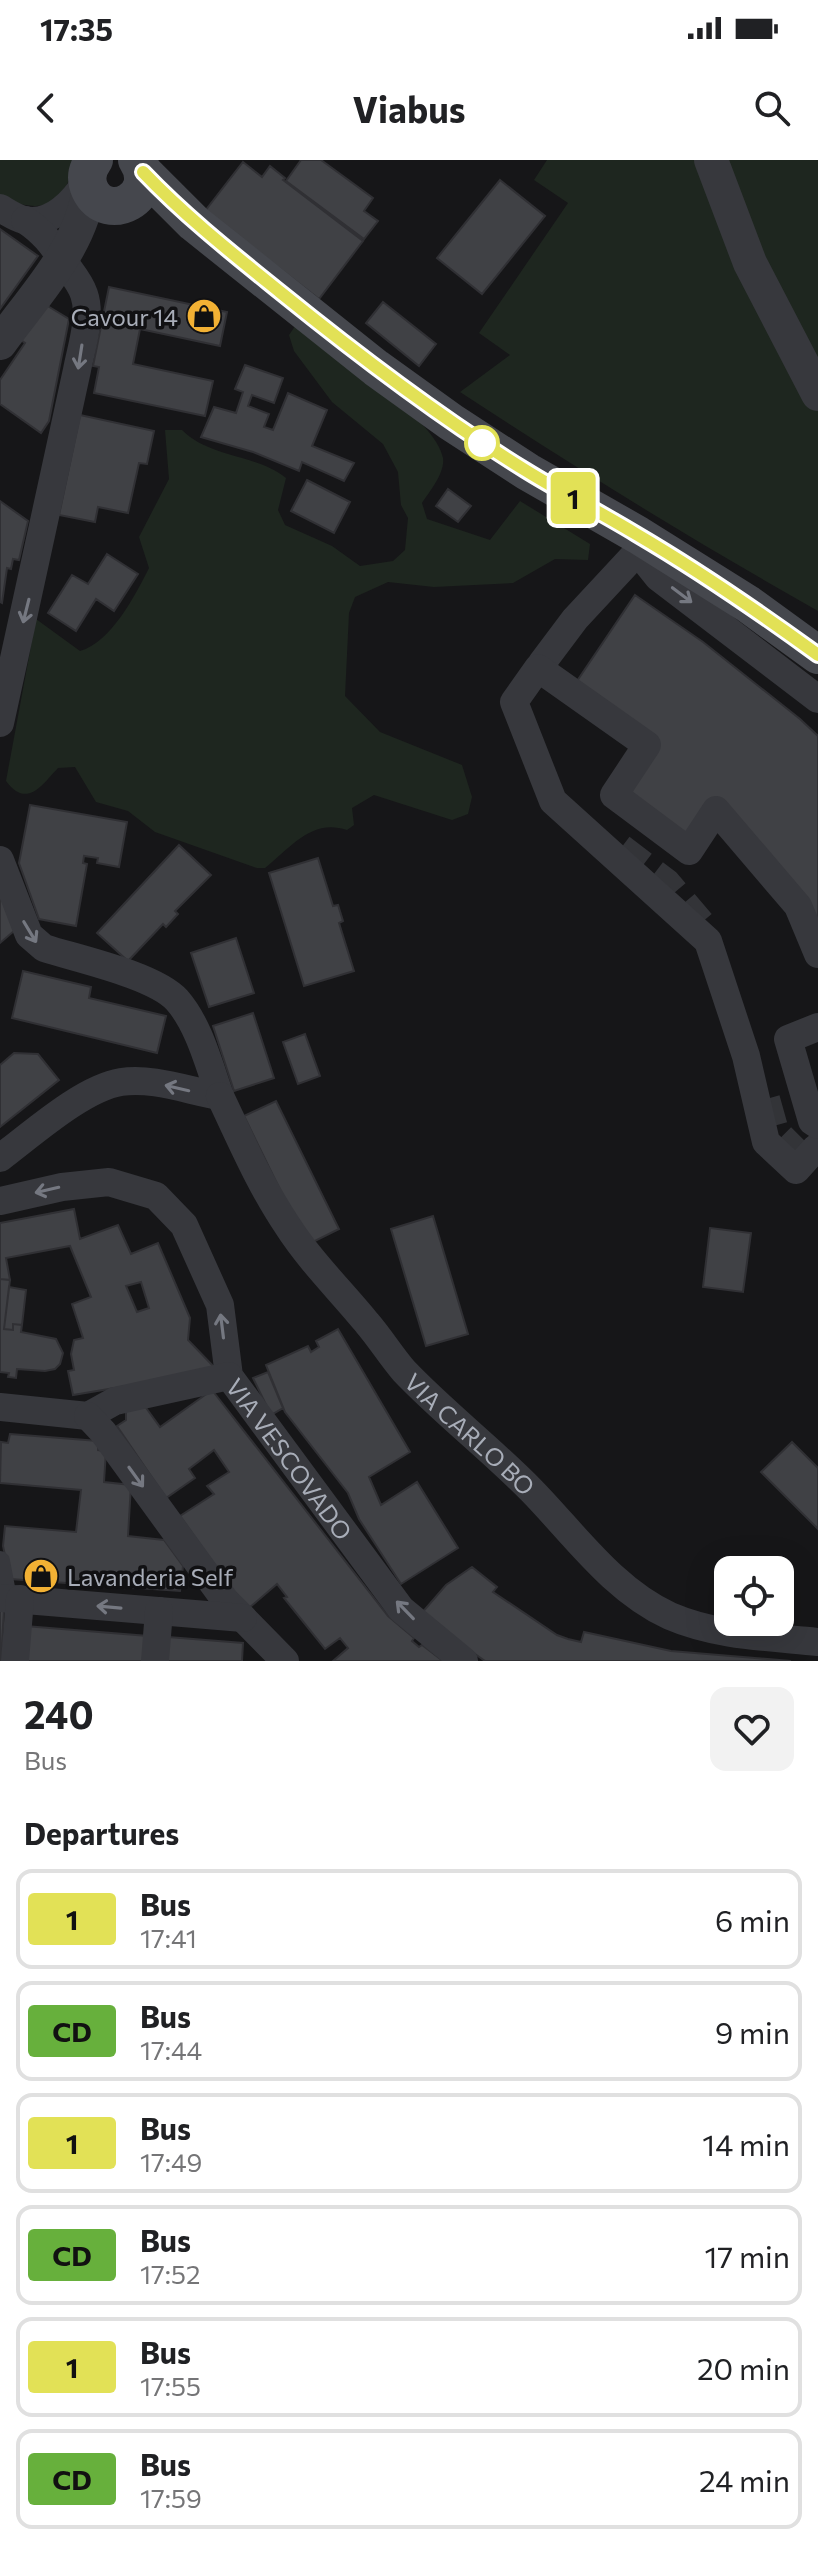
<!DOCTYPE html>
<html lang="en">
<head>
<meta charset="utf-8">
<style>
  body { margin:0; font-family:Commissioner,sans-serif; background:#f2f2f2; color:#202124; height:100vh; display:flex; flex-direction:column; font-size:30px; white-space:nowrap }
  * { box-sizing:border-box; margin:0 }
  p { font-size:26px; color:#757577 }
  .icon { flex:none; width:44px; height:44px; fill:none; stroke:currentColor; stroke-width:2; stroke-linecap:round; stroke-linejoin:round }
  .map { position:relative; height:1501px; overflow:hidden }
  .sheet { display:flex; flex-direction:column; background:#fff; flex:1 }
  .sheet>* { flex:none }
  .badge { padding:0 16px; border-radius:6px; font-size:28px; line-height:52px }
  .fabs { position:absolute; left:714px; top:1396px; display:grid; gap:16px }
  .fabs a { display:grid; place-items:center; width:80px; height:80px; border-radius:16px; background:#fff; box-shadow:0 8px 32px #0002; font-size:40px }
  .map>.badge { position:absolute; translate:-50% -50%; box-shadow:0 0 0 4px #fff }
  h2 { padding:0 24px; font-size:30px; line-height:72px }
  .round { display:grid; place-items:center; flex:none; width:84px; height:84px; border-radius:16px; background:#f2f2f2 }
  .head { display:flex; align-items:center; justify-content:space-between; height:136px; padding:0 24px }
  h1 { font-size:38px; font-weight:700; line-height:60px }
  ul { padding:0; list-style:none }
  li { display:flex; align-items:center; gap:24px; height:100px; margin:0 16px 12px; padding:0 8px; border:4px solid #e0e0e0; border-radius:16px }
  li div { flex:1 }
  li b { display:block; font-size:30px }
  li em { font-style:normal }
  li .badge { min-width:88px; font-weight:700; text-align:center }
  .status { display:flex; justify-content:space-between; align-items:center; height:56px; padding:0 40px; background:#fff; direction:ltr }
  .status svg { height:22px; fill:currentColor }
  header { display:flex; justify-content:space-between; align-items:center; height:104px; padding:0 24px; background:#fff; font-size:36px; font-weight:700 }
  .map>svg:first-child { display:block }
  .green { fill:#1e261f }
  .building { fill:#404145; stroke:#303034; stroke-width:2; fill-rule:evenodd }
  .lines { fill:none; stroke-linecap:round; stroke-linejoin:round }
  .minor-tunnel { stroke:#333438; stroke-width:28; stroke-dasharray:28 14; stroke-linecap:butt }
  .pedestrian { stroke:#37383d; stroke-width:20 }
  .minor { stroke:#37383d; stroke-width:28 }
  .tertiary { stroke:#37383d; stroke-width:34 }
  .secondary { stroke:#45474d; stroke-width:38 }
  .oneway { stroke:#757881 }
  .line-casing { stroke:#fff; stroke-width:18 }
  .line { stroke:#e2e156; stroke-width:12 }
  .stop-dot { fill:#fff; stroke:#e2e156; stroke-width:4 }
  .labels { text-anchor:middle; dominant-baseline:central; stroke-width:7; stroke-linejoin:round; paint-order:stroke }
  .poi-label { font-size:24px; fill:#a8adb8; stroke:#111113; text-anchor:end }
  .street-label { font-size:24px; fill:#a8adb8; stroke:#111113 }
</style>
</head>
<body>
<div class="status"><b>17:35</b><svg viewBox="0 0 49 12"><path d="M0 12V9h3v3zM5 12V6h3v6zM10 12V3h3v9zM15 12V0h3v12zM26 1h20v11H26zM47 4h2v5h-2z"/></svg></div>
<header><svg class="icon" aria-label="back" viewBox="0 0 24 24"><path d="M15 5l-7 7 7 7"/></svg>Viabus<svg class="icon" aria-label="search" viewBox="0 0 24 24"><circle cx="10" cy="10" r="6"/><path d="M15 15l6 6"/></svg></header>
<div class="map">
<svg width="818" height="1501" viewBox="0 0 818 1501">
  <rect width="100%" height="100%" fill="#161618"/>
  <path class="green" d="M0,0h77c-15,45 -31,56 -77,37z
    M547,0h271v451c-122,-69 -241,-142 -358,-219l50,-37 -31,-22 89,-130 -34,-23z
    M298,162c32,25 140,99 145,136 2,15 -13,33 -21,45l5,16 63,21 30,-39 70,43 -2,16 -33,-1 -42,24 -79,4 -46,-5 -33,15 -6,16 -4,83 35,36 82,33 10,32 -4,17 -16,6 -78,-25 -22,13 2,17 -7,5c-35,-12 -56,17 -82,38h-8l-102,-36 -27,-21 -32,-9 -21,-35 -17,1c-16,17 -31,41 -52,13l30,-162 44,32c31,-9 55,-55 69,-83l-10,-31 30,-58 -4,-49h17c28,28 74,24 104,48l-8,32 7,15 47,21 28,20 33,-5 12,-11 3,-32 -7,-13 -3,-33 -15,-28 -51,-42 -38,-51 -5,-16z"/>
  <path class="building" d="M301,0h20l52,38 -9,13 14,10 -14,18 -78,-58z
    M243,2l19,15 8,-11 15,12 -2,2 80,61 -44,58 -114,-88z
    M500,20l45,36 -63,78 -45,-36z
    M0,69l38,27 -38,53z
    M109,127l118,25 -7,34 -80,-17 -7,35 80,17 -8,35 -111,-23 5,-26 -6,-1z
    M383,142l53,42 -17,22 -53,-43z
    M46,145l23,14 -20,102 -8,12 -41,-29v-24l25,-37 -4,-3z
    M245,205l38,13 -9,25 -22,-8 -4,11 21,8 -5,13 9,3 15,-37 39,17 -15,36 42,17 -10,18 -42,-19 -3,9 -46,-19 -52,-15 13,-30 22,6 7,-21 -8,-3z
    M80,255l74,16 -7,33 -8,-1 -11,50 -30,-6 -3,15 -36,-7z
    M307,320l43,22 -16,31 -43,-22z
    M448,329l23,17 -13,16 -22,-16z
    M0,341l28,20 -9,39 -6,-1 -2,10 -4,-1 -5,35 -2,-1z
    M107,394l31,20 -24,37 -18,-12 -20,32 -28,-18 24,-38 16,9z
    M635,435l68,47 97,77 18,17v199l-100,-136 -31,43 -65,-45 35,-51 -82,-62z
    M30,645l97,17 -8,45 -22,-4 1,-5 -14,-2 -1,7 4,1 -11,62 -37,-7 -20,-56z
    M179,685l32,30 -36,36 3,3 -12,13 -3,-3 -35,37 -31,-28z
    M318,698l15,48 5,-1 5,16 -4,2 15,48 -50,15 -35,-113z
    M0,727l14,44 -14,12z
    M236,778l18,55 -45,14 -18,-54z
    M23,811l68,16 -2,11 77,18 -9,37 -145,-35z
    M253,853l21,65 -40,13 -21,-65z
    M305,874l15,42 -22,8 -15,-42z
    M14,893l24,1 21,26 -59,47v-62z
    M276,941l63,128 -32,16 -63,-129z
    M74,1049l6,30 38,-14 13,29 27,-11 32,75 -2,22 27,28 -41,10 -101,17 -5,-24 6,-1 -3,-16 3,-14 9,-2 -11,-34 19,-7 -21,-51 -64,12 4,22 -10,-1v-56zM141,1122l8,26 -12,4 -11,-26z
    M433,1056l35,118 -42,12 -35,-117z
    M710,1068l41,5 -8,59 -40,-5z
    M0,1119l10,1 -6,49 9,1v-6l9,1 -1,7 35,7 7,14 -3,11 -5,5 -10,2 -28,-2 -1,9 -8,-1 1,-4 -9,-1z
    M9,1127l17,3 -4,35 -9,-1v6l-9,-1z
    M338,1169l72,123 -41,25 12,28 36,-23 41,66 -57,36 -42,-65 -11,-26 -63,-81 -19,-47 42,-19 3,6 8,-5 -3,-6z
    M268,1212l15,36 -12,7 -18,-37z
    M212,1230l176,226 26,22 -2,3 7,6 3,-2 21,16h-110l15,-13 -8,-10 -15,11 -41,-51 3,-1 -10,-13 -28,24 -9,-7 -60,-85 34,-22 -7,-8 22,-14 -15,-22 -25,19 6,9 -29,20 -49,-72 9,-6v-12l18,-3 16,22z
    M10,1274l88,7v9l8,1 -2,31 27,3 -3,51 36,4 19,26 -3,25 -170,-12 -7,-33 2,-20 71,6 5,-42 -81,-7 1,-41 7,1z
    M792,1282l26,26v61l-57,-57z
    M472,1407l25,20 -4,5 64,43 11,4 13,3 3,-10 87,19 120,10h-306l-65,-46 26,-30z
    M0,1449h4l-3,52h-1z
    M25,1466l123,10 -2,25h-124z
    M168,1477l75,6 -1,18h-76z"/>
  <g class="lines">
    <path class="minor-tunnel" d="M621,688l46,35 34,40
      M766,939l9,32 33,33"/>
    <path class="pedestrian" d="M0,1401l7,37"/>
    <g class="minor">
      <path d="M0,48c7,4 16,10 24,12 28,6 50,-19 63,-40"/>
      <path d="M638,375l4,22 16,20 160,122"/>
      <path d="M542,503l33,-44 66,-71"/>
      <path d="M0,563l77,-353c4,-22 15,-53 7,-76 -4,-12 -13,-22 -20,-32 -12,-18 -21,-30 -39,-42"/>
      <path d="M0,700l29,75 15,13c34,11 110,27 133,52 22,25 32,65 43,96 -31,-5 -67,-19 -99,-14 -38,6 -89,52 -121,76"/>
      <path d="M818,794l-20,-48 -82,-96 -27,41 -75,-56 33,-50 -109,-77 -24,34 39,99 155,140 38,115 20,86 30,28 20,-22 2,1"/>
      <path d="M818,867l-30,12 24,82 6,4"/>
      <path id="s1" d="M220,936c21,44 40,89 67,129 23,36 53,65 80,98 13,15 24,33 37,48 40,42 87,78 128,120 42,43 81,99 138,125 46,20 99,21 148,26"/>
      <path id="s2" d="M0,1041l62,-14 47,-5 47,14 28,29 36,80 9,71 172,233 63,52"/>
      <path d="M0,1247l88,9 27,-15 114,-25"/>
      <path d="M88,1256l15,16 122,168 60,61"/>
      <path d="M0,1438l243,20"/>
      <path d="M15,1501l5,-62"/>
      <path d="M155,1501l4,-50"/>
    </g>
    <path class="tertiary" d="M711,0l39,103 68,131
      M0,183c33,-46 83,-97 89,-156"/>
    <path class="secondary" d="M94,0c-7,9 -9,19 -4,30 17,35 71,7 47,-30
      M143,12l51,51 182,145 75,54 77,50 110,63 110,69 70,51"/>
  </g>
  <defs><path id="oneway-shaft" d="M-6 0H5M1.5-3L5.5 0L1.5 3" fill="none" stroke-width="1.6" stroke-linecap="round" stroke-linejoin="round" transform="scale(2)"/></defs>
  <g class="oneway">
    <use href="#oneway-shaft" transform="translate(80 197) rotate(99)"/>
    <use href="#oneway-shaft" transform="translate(682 435) rotate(37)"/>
    <use href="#oneway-shaft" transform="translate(26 451) rotate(104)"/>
    <use href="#oneway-shaft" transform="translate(30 772) rotate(59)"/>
    <use href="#oneway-shaft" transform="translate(177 928) rotate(-167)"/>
    <use href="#oneway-shaft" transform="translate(47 1030) rotate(167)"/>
    <use href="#oneway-shaft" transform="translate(222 1166) rotate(-97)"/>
    <use href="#oneway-shaft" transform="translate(136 1317) rotate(54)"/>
    <use href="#oneway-shaft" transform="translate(109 1447) rotate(-175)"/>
    <use href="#oneway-shaft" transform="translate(405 1450) rotate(-134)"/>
  </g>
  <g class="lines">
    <defs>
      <path id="line" d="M143,12c43,45 90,82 137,120 79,64 159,125 245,178 37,23 75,42 111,64 63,37 123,78 182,121"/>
    </defs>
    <use href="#line" class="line-casing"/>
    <use href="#line" class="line"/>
  </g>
  <defs>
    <symbol id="shop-disc" viewBox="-11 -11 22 22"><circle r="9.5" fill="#f2b134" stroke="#111113"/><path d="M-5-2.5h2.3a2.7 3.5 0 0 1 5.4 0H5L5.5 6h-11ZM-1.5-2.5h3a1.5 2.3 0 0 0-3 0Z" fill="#111"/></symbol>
  </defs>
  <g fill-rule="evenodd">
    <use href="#shop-disc" x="184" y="136" width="40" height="40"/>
    <use href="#shop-disc" x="21" y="1396" width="40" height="40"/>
  </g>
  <circle class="stop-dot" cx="482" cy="283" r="16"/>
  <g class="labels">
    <g class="poi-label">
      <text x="178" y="156">Cavour 14</text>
      <text x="67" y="1416" text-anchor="start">Lavanderia Self</text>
    </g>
    <g class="street-label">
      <text stroke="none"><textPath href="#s1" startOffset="424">VIA CARLO BO</textPath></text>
      <text stroke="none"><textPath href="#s2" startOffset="462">VIA VESCOVADO</textPath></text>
    </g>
  </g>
</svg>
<div class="fabs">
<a><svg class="icon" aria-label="locate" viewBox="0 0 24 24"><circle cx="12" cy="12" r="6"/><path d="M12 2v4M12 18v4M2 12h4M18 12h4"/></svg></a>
</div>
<b class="badge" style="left:573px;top:338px;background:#e2e156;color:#111">1</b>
</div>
<section class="sheet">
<div class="head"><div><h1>240</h1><p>Bus</p></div><a class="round"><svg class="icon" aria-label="heart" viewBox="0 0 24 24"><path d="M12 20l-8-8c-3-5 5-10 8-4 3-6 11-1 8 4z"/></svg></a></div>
<h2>Departures</h2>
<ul>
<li><span class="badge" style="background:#e2e156;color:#111">1</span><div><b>Bus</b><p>17:41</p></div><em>6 min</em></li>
<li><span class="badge" style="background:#67b03c;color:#111">CD</span><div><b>Bus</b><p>17:44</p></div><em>9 min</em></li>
<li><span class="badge" style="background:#e2e156;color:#111">1</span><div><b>Bus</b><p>17:49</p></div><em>14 min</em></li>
<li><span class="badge" style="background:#67b03c;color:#111">CD</span><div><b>Bus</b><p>17:52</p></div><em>17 min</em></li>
<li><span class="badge" style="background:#e2e156;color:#111">1</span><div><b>Bus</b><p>17:55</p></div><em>20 min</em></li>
<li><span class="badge" style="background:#67b03c;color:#111">CD</span><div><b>Bus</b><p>17:59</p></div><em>24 min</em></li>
</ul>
</section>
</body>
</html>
